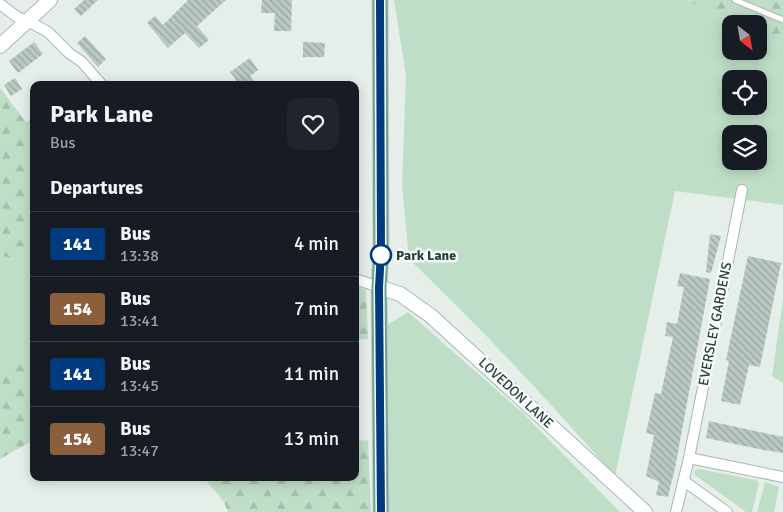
<!DOCTYPE html>
<html lang="en">
<head>
<meta charset="utf-8">
<style>
  body { margin:0; font-family:Signika,sans-serif; background:#20242c; color:#f1f3f6; height:100vh; display:flex; flex-direction:column; font-size:19px; white-space:nowrap }
  * { box-sizing:border-box; margin:0 }
  p { font-size:16px; color:#9ea1a6 }
  .icon { flex:none; width:28px; height:28px; fill:none; stroke:currentColor; stroke-width:2; stroke-linecap:round; stroke-linejoin:round }
  .map { position:relative; flex:1; overflow:hidden }
  .side { position:absolute; left:30px; top:81px; width:329px; height:400px; display:flex; flex-direction:column; background:#171b24; border-radius:10px; box-shadow:0 2px 12px #0003 }
  .side>* { flex:none }
  .badge { padding:0 10px; border-radius:4px; font-size:18px; line-height:32px }
  .needle { width:32px; rotate:149deg }
  .tools { position:absolute; left:722px; top:15px; display:grid; gap:10px }
  .tools a { display:grid; place-items:center; width:45px; height:45px; border-radius:10px; background:#171b24; box-shadow:0 2px 12px #0003; font-size:25px }
  .map>.badge { position:absolute; translate:-50% -50%; box-shadow:0 0 0 2px #fff }
  h2 { padding:0 20px; font-size:19px; line-height:45px }
  .round { display:grid; place-items:center; flex:none; width:52px; height:52px; border-radius:10px; background:#20242c }
  .summary { display:flex; align-items:center; justify-content:space-between; height:85px; padding:0 20px }
  h1 { font-size:24px; font-weight:700; line-height:38px }
  ul { padding:0; list-style:none }
  li { display:flex; align-items:center; gap:15px; height:65px; padding:0 20px; border-top:1px solid #363941 }
  li div { flex:1 }
  li b { display:block; font-size:19px }
  li em { font-style:normal }
  li .badge { min-width:55px; font-weight:700; text-align:center }
  .map>svg:first-child { display:block }
  .green { fill:#bfdec7; fill-rule:evenodd }
  .forest { fill:url(#forest-firs) }
  .building { fill:url(#building-back-hatch) }
  .lines { fill:none; stroke-linecap:round; stroke-linejoin:round }
  .lane-casing { stroke:#a8b6b1; stroke-width:7 }
  .street-casing { stroke:#a8b6b1; stroke-width:12 }
  .secondary-casing { stroke:#a4bab1; stroke-width:16 }
  .primary-casing { stroke:#c2cac7; stroke-width:17 }
  .lane { stroke:#fff; stroke-width:5 }
  .street { stroke:#fff; stroke-width:10 }
  .secondary { stroke:#fff; stroke-width:14 }
  .primary { stroke:#6ba293; stroke-width:15 }
  .line-casing { stroke:#fff; stroke-width:11 }
  .line { stroke:#003b80; stroke-width:8 }
  .stop-dot { fill:#fff; stroke:#003b80; stroke-width:2.5 }
  .labels { text-anchor:middle; dominant-baseline:central; stroke-width:5; stroke-linejoin:round; paint-order:stroke }
  .stop-label { font-size:14px; font-weight:bold; fill:#254038; stroke:#f6faf8; text-anchor:start }
  .street-label { font-size:14px; fill:#254038; stroke:#f6faf8 }
</style>
</head>
<body>
<div class="map">
<svg width="783" height="512" viewBox="0 0 783 512">
  <defs>
    <pattern id="forest-firs" width="22" height="20" patternUnits="userSpaceOnUse" patternTransform="scale(1.25)"><rect width="22" height="20" fill="#bfdec7"/><path d="M5 1l3.5 6h-7zM16 11l3.5 6h-7z" fill="#a4c0ac"/></pattern>
    <pattern id="building-back-hatch" width="6" height="6" patternUnits="userSpaceOnUse" patternTransform="scale(1.25)"><rect width="6" height="6" fill="#bbc9c3"/><path d="M-1 5l2 2M0 0l6 6M5-1l2 2" fill="none" stroke="#98a59f"/></pattern>
  </defs>
  <rect width="100%" height="100%" fill="#e6eeea"/>
  <path class="green" d="M394,0h293l44,27v24h28v-14l24,9v159l-108,-14 -60,285c-66,-75 -134,-148 -206,-217l-7,-74 4,-110zM731,79h28v27h-28zM731,134h28v27h-28z
    M0,255l32,9 2,4v73l-34,27z
    M783,299v84l-11,-7z
    M408,312l116,102 96,98h-231l-5,-185z
    M699,469l57,11 3,3 -7,29h-6l-51,-37 -1,-4z
    M765,482l14,5 -5,25h-17z"/>
  <path class="forest" d="M687,0h96v46l-24,-9v-13h-28v3z
    M0,88l26,34 8,-4v150l-2,-4 -32,-9z
    M355,286l11,4 2,49h-13z
    M34,341v99l-34,19v-91z
    M368,440l3,72h-143l-4,-10 -20,-24h151v-37z"/>
  <path class="building" d="M84,0h14l-17,16 -7,-7z
    M188,0h38l-29,26 12,14 -10,8 -14,-15 -17,15 -21,-25 8,-7 8,9z
    M262,0h30l-1,31h-17l1,-18h-14z
    M85,36l21,23 -8,8 -21,-24z
    M34,42l9,12 -25,19 -9,-12z
    M303,42l22,1 -1,14h-21z
    M250,58l8,12 -8,6 6,9h-16l-10,-13z
    M15,78l7,11 -11,7 -7,-11z
    M710,234l11,2 -10,37 -5,-1z
    M748,256l33,7 -21,104 -11,-2 -9,40 -19,-4 8,-40 -3,-1z
    M680,273l30,6 -35,189 -7,29 -12,-2 3,-13 -13,-6 8,-41 -8,-2 9,-40 6,1 12,-57 -8,-1 2,-14 10,2 7,-37 -7,-1z
    M709,421l74,16v16l-19,-3 -58,-12z"/>
  <g class="lines">
    <defs>
      <path id="lane" d="M735,0l48,20"/>
      <path id="street" d="M0,4l17,13 11,4 20,11 21,21 13,9 20,23
        M355,279l24,8
        M689,458l94,19
        M684,481l43,31
        M676,512l13,-54 53,-268"/>
      <path id="secondary" d="M0,46l50,-46
        M379,287l21,7 31,22 214,196"/>
      <path id="primary" d="M380,0l1,252 -2,35 2,225"/>
    </defs>
    <use href="#lane" class="lane-casing"/>
    <use href="#street" class="street-casing"/>
    <use href="#secondary" class="secondary-casing"/>
    <use href="#primary" class="primary-casing"/>
    <use href="#lane" class="lane"/>
    <use href="#street" class="street"/>
    <use href="#secondary" class="secondary"/>
    <use href="#primary" class="primary"/>
  </g>
  <g class="lines">
    <defs>
      <path id="line" d="M380,0l1,252 -2,35 2,225"/>
    </defs>
    <use href="#line" class="line-casing"/>
    <use href="#line" class="line"/>
  </g>
  <circle class="stop-dot" cx="381" cy="255" r="10"/>
  <g class="labels">
    <g class="stop-label">
      <text x="396" y="255">Park Lane</text>
    </g>
    <g class="street-label">
      <text transform="translate(715 324) rotate(-79)">EVERSLEY GARDENS</text>
      <text transform="translate(516 393) rotate(43)">LOVEDON LANE</text>
    </g>
  </g>
</svg>
<div class="tools">
<a><svg class="needle" viewBox="-14 -14 28 28"><path d="M0-13l5 13h-10z" fill="#e53935"/><path d="M0 13l5-13h-10z" fill="#9ea1a6"/></svg></a>
<a><svg class="icon" aria-label="locate" viewBox="0 0 24 24"><circle cx="12" cy="12" r="6"/><path d="M12 2v4M12 18v4M2 12h4M18 12h4"/></svg></a>
<a><svg class="icon" aria-label="layers" viewBox="0 0 24 24"><path d="M12 4l9 5-9 5-9-5zM3 14l9 5 9-5"/></svg></a>
</div>
<section class="side">
<div class="summary"><div><h1>Park Lane</h1><p>Bus</p></div><a class="round"><svg class="icon" aria-label="heart" viewBox="0 0 24 24"><path d="M12 20l-8-8c-3-5 5-10 8-4 3-6 11-1 8 4z"/></svg></a></div>
<h2>Departures</h2>
<ul>
<li><span class="badge" style="background:#003b80;color:#fff">141</span><div><b>Bus</b><p>13:38</p></div><em>4 min</em></li>
<li><span class="badge" style="background:#8b5e3c;color:#fff">154</span><div><b>Bus</b><p>13:41</p></div><em>7 min</em></li>
<li><span class="badge" style="background:#003b80;color:#fff">141</span><div><b>Bus</b><p>13:45</p></div><em>11 min</em></li>
<li><span class="badge" style="background:#8b5e3c;color:#fff">154</span><div><b>Bus</b><p>13:47</p></div><em>13 min</em></li>
</ul>
</section>
</div>
</body>
</html>
